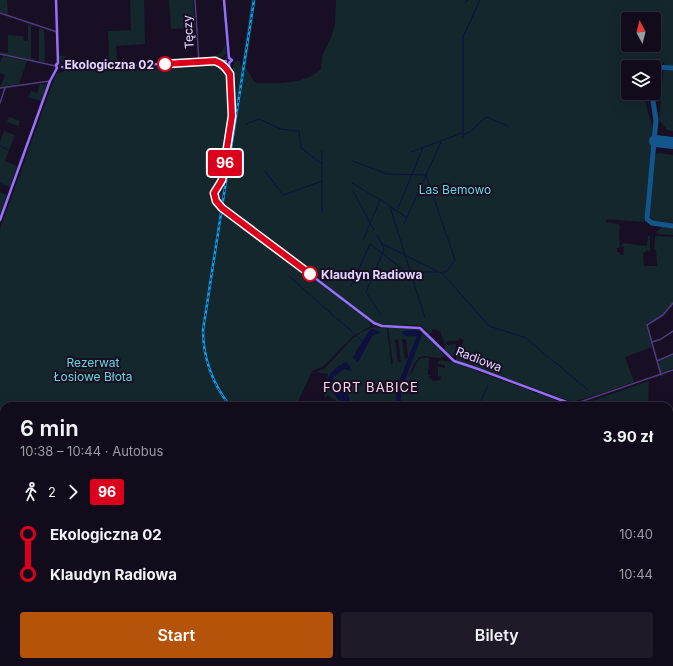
<!DOCTYPE html>
<html lang="pl">
<head>
<meta charset="utf-8">
<style>
  body { margin:0; font-family:Inter,sans-serif; background:#1f1928; color:#f1f3f6; height:100vh; display:flex; flex-direction:column; font-size:15px; white-space:nowrap }
  * { box-sizing:border-box; margin:0 }
  p { font-size:13px; color:#9c9ba3 }
  .icon { flex:none; width:22px; height:22px; fill:none; stroke:currentColor; stroke-width:2; stroke-linecap:round; stroke-linejoin:round }
  .map { position:relative; flex:1; overflow:hidden }
  .panel { position:absolute; left:0px; top:402px; width:673px; height:264px; display:flex; flex-direction:column; background:#120b1b; border-radius:12px 12px 0 0; box-shadow:0 4px 16px #0002,0 0 0 1px #312b3a }
  .panel>* { flex:none }
  .badge { padding:0 8px; border-radius:3px; font-size:14px; line-height:26px }
  .needle { width:26px; rotate:353deg }
  .fabs { position:absolute; left:621px; top:12px; display:grid; gap:8px }
  .fabs a { display:grid; place-items:center; width:40px; height:40px; border-radius:4px; background:#120b1b; box-shadow:0 4px 16px #0002,0 0 0 1px #312b3a; font-size:20px }
  .map>.badge { position:absolute; translate:-50% -50%; box-shadow:0 0 0 2px #fff }
  .legs { display:flex; align-items:center; gap:6px; height:44px; padding:0 20px; font-size:13px }
  .legs p { margin-inline-start:auto }
  .headline { display:flex; align-items:center; justify-content:space-between; height:68px; padding:0 20px }
  h1 { font-size:22px; font-weight:600; line-height:30px }
  .button { display:flex; gap:8px; margin-top:auto; padding:8px 20px }
  .button a { flex:1; height:46px; border-radius:4px; background:#b45309; color:#fff; font-size:16px; font-weight:600; line-height:46px; text-align:center }
  .button a+a { background:#1f1928; color:#f1f3f6 }
  ul { padding:0 20px; list-style:none }
  li { display:flex; align-items:center; gap:14px; height:40px; font-size:15px }
  li i { display:grid; place-items:center; width:6px; height:100%; margin:0 5px; background:currentColor }
  li i::after { content:''; width:10px; height:10px; margin:-5px; border:3px solid; border-radius:50%; background:#120b1b }
  li p { margin-inline-start:auto }
  li:first-child i { background:linear-gradient(#0000 50%,currentColor 0) }
  li:last-child i { background:linear-gradient(currentColor 50%,#0000 0) }
  .map>svg:first-child { display:block }
  .green { fill:#13272d; fill-rule:evenodd }
  .water { fill:#0c1140 }
  .lines { fill:none; stroke-linecap:round; stroke-linejoin:round }
  .stream { stroke:#0c1140; stroke-width:1 }
  .taxiway { stroke:#12568b; stroke-width:5 }
  .runway { stroke:#12568b; stroke-width:12 }
  .street { stroke:#513c80; stroke-width:1.5 }
  .secondary { stroke:#976ff9; stroke-width:2.5 }
  .rail-casing { stroke:#0b9ef2; stroke-width:2.5 }
  .rail { stroke:#180f24; stroke-width:1; stroke-dasharray:3; stroke-linecap:butt }
  .line-1-casing { stroke:#fff; stroke-width:9 }
  .line-1 { stroke:#db001b; stroke-width:6 }
  .stop-1-dot { fill:#fff; stroke:#db001b; stroke-width:2 }
  .labels { text-anchor:middle; dominant-baseline:central; stroke-width:4; stroke-linejoin:round; paint-order:stroke }
  .street-label { font-size:12px; fill:#e3d4fd; stroke:#180f24 }
  .stop-label { font-size:12px; font-weight:bold; fill:#e3d4fd; stroke:#180f24; text-anchor:end }
  .park-label { font-size:12px; fill:#63d8da; stroke:#180f24 }
  .neighbourhood-label { font-size:13px; letter-spacing:1px; fill:#fdd6e4; stroke:#180f24 }
</style>
</head>
<body>
<div class="map">
<svg width="673" height="666" viewBox="0 0 673 666">
  <rect width="100%" height="100%" fill="#180f24"/>
  <path class="green" d="M0,0h7l1,14 -8,-2z
    M130,0h14l1,44 -29,2 1,16 -8,1 -1,-32 23,-1z
    M169,0h24l2,28 -24,1z
    M251,0h5l-10,67 7,13 3,3c22,0 48,2 65,-14l1,-13 9,-18 4,-13 1,-25h337v131l-6,-1 -8,-10 5,-57 -12,-2 -1,-2v2h-6v4l3,2h-20v26h18l-1,8 8,28 -9,93 -39,-3 2,1 -2,2 13,2 2,2 -1,10 1,11 -3,1v4l3,1v2h3l1,-8 -3,-1 2,-3 24,3 1,-10h2v15l-4,-1v2l-3,1 1,13h13l-1,-16h-2l1,-13 2,-1 16,1v66l-12,13 -15,8 6,23 -27,10 9,25 -32,11 -29,9 -117,-41v-8h3l5,-13 -4,-2 -3,3h-10l-3,6v-6l-4,-10 -7,-2 -3,6 -8,-9 -5,-1c-11,0 -23,1 -34,0 -11,-1 -28,-17 -37,-24v-2h-2l-123,-94c-12,-13 0,-15 3,-27 2,-8 2,-16 3,-24 3,-20 6,-39 5,-59h3l-2,-29 2,-5h5v4l2,1zM628,19h26v26h-26z
    M28,24l3,1v33l4,1v2l-35,-8v-1l8,1v-18l15,1 1,5 4,-1z
    M39,28l5,2 1,33 -8,-3h2z
    M226,42l1,12 -1,-1 -3,4 -16,1c12,-4 15,-3 19,-16z
    M59,53l1,3h5l1,6 18,2 -19,1 -6,-6z
    M3,56l24,5 -8,23 -19,3 5,-12 -5,-2v-10z
    M199,63c11,1 23,-2 29,10l3,43 -10,64 -8,13 1,8 7,7 -3,17h1l3,-16 146,111 3,6 -18,10 -29,30 -12,5 -16,35h-292v256h177l-2,4h-179v-437l56,-155 12,-4 118,-5z
    M40,84l6,1 -5,16 -13,-4 3,-6 6,2z
    M9,117l11,4 -2,5 -11,-4z
    M4,131l11,4 -10,26 12,5 -7,21 -10,-4v-41z
    M658,153l15,2v68l-19,-2 -4,-5 5,-60z
    M0,192l7,3 -7,20z
    M662,227l11,1v7l-16,-1 -1,-2z
    M373,327l13,1 1,1v6h1l3,29h2l-5,-37c8,1 18,0 26,1 13,2 23,18 31,28 -7,5 -17,-2 -26,1l-6,9 -4,11c8,-9 5,-21 20,-19l-1,17h3l-2,1v2l5,3 6,-1 1,-3 -3,-1v-7l-1,-2 2,-1v1l6,1v-3l-7,-1v-3c4,-2 14,2 20,3l108,40 -6,2 -3,-3 -3,1v2h-1l-3,-4 -4,2 1,2h-146v-16l21,-56 -5,2 -21,54 1,16h-46l-3,-12 -11,-4 -4,-13 11,-8 4,2 -8,-6 -10,9 -2,5 6,15 10,12h-2l-5,-5 -5,-2 -4,-4 -3,3 -1,-9 6,1 -3,-11 1,-5 -13,-2 9,-3 28,-30 11,-8zM371,329l4,5 -3,2 -14,26 -3,-9zM398,339l3,23h-3l-3,-22zM402,339l4,1 2,17 -3,3z
    M453,344h2l1,2 -2,10 -4,-1 2,3 -10,-9 3,1v-4z
    M673,355v13l-12,5 -3,-10 3,-3z
    M649,381l-1,25h-65l-3,-1z
    M669,411h3l1,23 -2,4 2,13 -4,-5z
    M669,529h4v21h-3z
    M671,610l2,11v19l-4,-4v-25z
    M182,662h83l-1,4h-84z
    M312,662h26l4,4h-30z
    M414,662h229l1,4h-229z"/>
  <path class="water" d="M373,329l8,3 -3,2h-3l-3,2 -14,26 -5,-4 14,-24 3,-4z
    M415,330l5,1 2,3 -21,56v16h-4l-1,-16 21,-54c-4,0 -11,2 -15,-3l1,-2z
    M346,362l3,3 3,6 -8,-2 -11,8 4,13 11,4 3,12h-7l-10,-12 -6,-15c3,-8 10,-13 18,-17z"/>
  <g class="lines">
    <path class="stream" d="M465,2l3,-2
      M228,20l1,2
      M229,25v5
      M229,34l1,7
      M226,44l1,8
      M230,46v3
      M225,58l1,-2
      M208,59h12
      M193,60h2
      M201,60h2
      M179,61l10,-1
      M151,62h4
      M133,63h10
      M146,63h1
      M120,64l9,-1
      M91,65h10
      M105,65l10,-1
      M232,74l1,18
      M246,124l13,-5 22,10 18,2 2,17 21,16
      M463,135l8,-4 15,-14 22,9
      M463,137v-100l17,-37
      M0,146l9,4
      M322,151v61
      M411,152l51,-19
      M353,161l34,13 39,1 29,85 -9,12h-2
      M265,171l18,24 39,-14
      M352,183l35,21
      M353,191l21,39
      M388,205l18,12
      M390,207l35,111
      M398,208l25,-60
      M404,224l37,-82
      M377,235l6,11 1,4 -18,42 15,23
      M363,240l17,-40
      M381,243l62,31 46,52 37,12 23,20
      M290,277l45,40
      M351,286l19,-42 36,28h30
      M337,319l15,12
      M353,333l2,1
      M357,336l5,5
      M551,359l37,31
      M490,403l2,3
      M479,406l9,-21
      M0,502l4,2
      M339,662l3,4
      M397,662l2,2 17,-1 9,3
      M436,664l1,-2
      M183,666l2,-4
      M240,666l1,-4
      M262,666l2,-4
      M432,666h1"/>
    <path class="taxiway" d="M654,92l2,-25 17,1
      M654,93l-1,8 3,19 -9,99 5,4 21,3"/>
    <path class="runway" d="M655,141l18,2"/>
    <path class="street" d="M195,0l4,62
      M0,13l57,19
      M0,54l56,12
      M0,88l50,-7
      M0,103l5,-15
      M652,342l9,-3 12,-8
      M657,361l16,-7
      M661,375l-14,-50 16,-10 10,-12
      M575,405l2,-2 96,-33
      M669,410h4
      M669,449l4,3
      M669,507l4,-1
      M669,574l4,-1
      M646,662l1,4"/>
    <path class="secondary" d="M224,0l5,58
      M229,58l3,2 -3,3
      M216,61l9,5 4,8
      M229,63l3,53 -10,64 -8,13 2,8 3,4 155,118 8,3 38,2 34,33 24,8 99,37
      M62,67l13,1 151,-7
      M0,220l50,-139 7,-13 -1,-3 2,-2 -2,-63
      M669,460l4,3"/>
    <defs>
      <path id="rail" d="M230,406c-18,-23 -27,-47 -27,-76l51,-330
        M433,662l3,4"/>
    </defs>
    <use href="#rail" class="rail-casing"/>
    <use href="#rail" class="rail"/>
  </g>
  <g class="lines">
    <defs>
      <path id="line-1" d="M165,64l50,-3c8,3 11,7 15,13l2,42 -10,64 -8,13 2,8 6,7 88,66"/>
    </defs>
    <use href="#line-1" class="line-1-casing"/>
    <use href="#line-1" class="line-1"/>
  </g>
  <g class="stop-1-dot">
    <circle cx="165" cy="64" r="7"/>
    <circle cx="310" cy="274" r="7"/>
  </g>
  <g class="labels">
    <g class="street-label">
      <text transform="translate(188 32) rotate(-94)">Tęczy</text>
      <text transform="translate(479 359) rotate(21)">Radiowa</text>
    </g>
    <g class="stop-label">
      <text x="154" y="64">Ekologiczna 02</text>
      <text x="321" y="274" text-anchor="start">Klaudyn Radiowa</text>
    </g>
    <g class="park-label">
      <text x="455" y="189">Las Bemowo</text>
      <text x="93" y="362">Rezerwat<tspan x="93" dy="14">Łosiowe Błota</tspan></text>
    </g>
    <g class="neighbourhood-label">
      <text x="371" y="387">FORT BABICE</text>
    </g>
  </g>
</svg>
<div class="fabs">
<a><svg class="needle" viewBox="-14 -14 28 28"><path d="M0-13l5 13h-10z" fill="#e53935"/><path d="M0 13l5-13h-10z" fill="#9c9ba3"/></svg></a>
<a><svg class="icon" aria-label="layers" viewBox="0 0 24 24"><path d="M12 4l9 5-9 5-9-5zM3 14l9 5 9-5"/></svg></a>
</div>
<b class="badge" style="left:225px;top:163px;background:#db001b;color:#fff">96</b>
<section class="panel">
<div class="headline"><div><h1>6 min</h1><p>10:38 – 10:44 · Autobus</p></div><b>3.90 zł</b></div>
<div class="legs"><svg class="icon" aria-label="walk" viewBox="0 0 24 24"><circle cx="13" cy="4" r="2"/><path d="M13 8l-2 6 4 7M11 14l-3 7M7 12l3-4h3l4 4"/></svg>2<svg class="icon" aria-label="forward" viewBox="0 0 24 24"><path d="M9 5l7 7-7 7"/></svg><b class="badge" style="background:#db001b;color:#fff">96</b></div>
<ul>
<li><i style="color:#db001b"></i><b>Ekologiczna 02</b><p>10:40</p></li>
<li><i style="color:#db001b"></i><b>Klaudyn Radiowa</b><p>10:44</p></li>
</ul>
<div class="button"><a>Start</a><a>Bilety</a></div>
</section>
</div>
</body>
</html>
